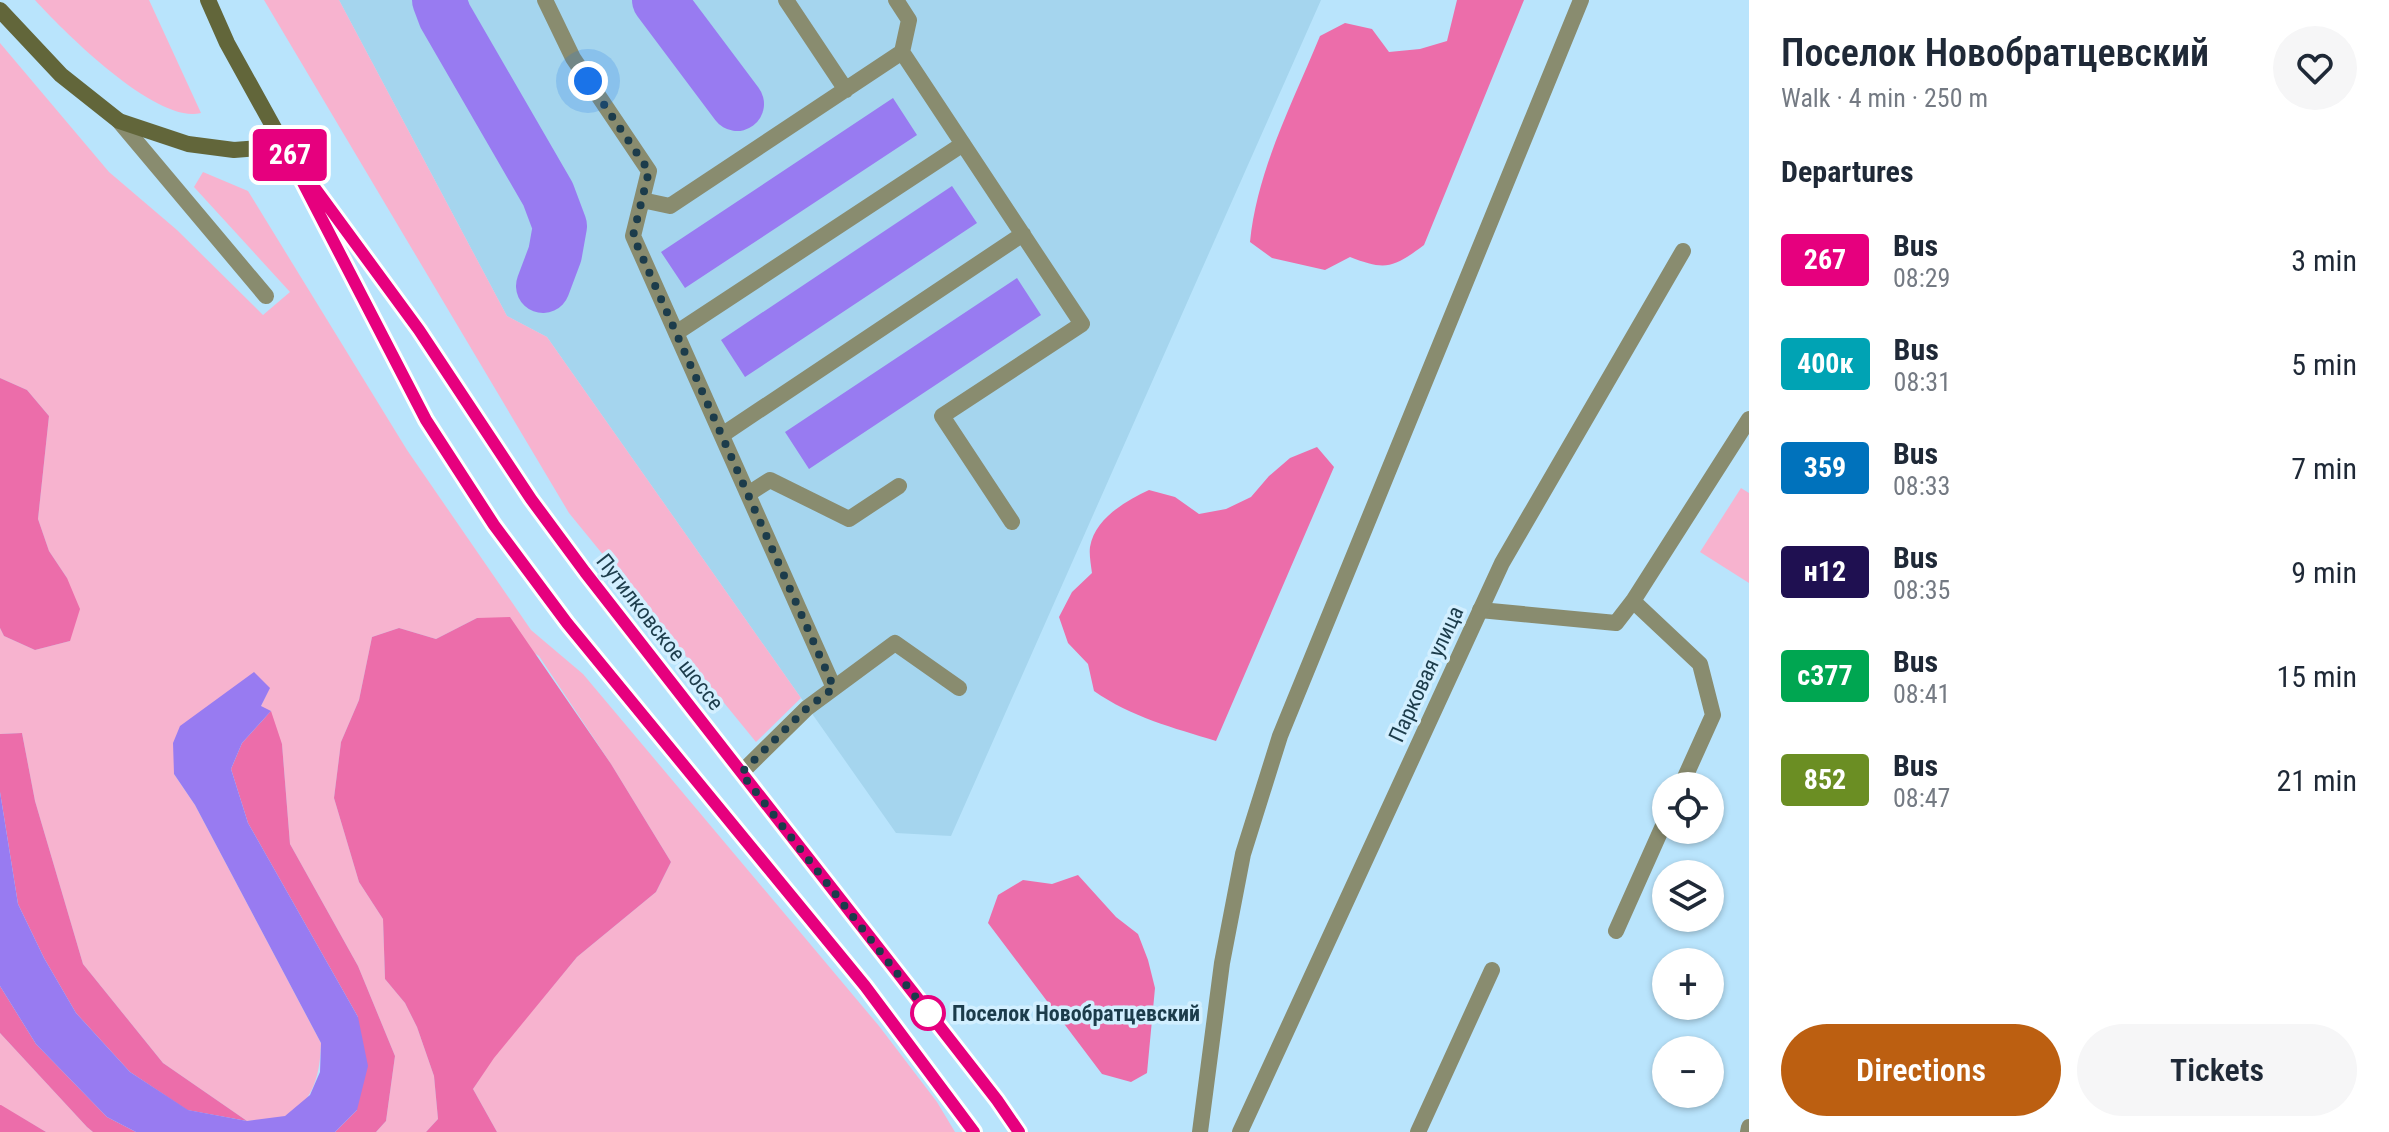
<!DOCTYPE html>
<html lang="en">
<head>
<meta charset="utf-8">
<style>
  body { margin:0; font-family:"Roboto Condensed",sans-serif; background:#f6f6f7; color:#1f2937; height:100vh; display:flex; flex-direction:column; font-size:30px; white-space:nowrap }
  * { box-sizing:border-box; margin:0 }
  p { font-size:26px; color:#747a83 }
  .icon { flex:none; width:44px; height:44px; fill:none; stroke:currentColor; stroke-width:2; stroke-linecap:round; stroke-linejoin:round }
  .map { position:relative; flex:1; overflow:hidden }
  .drawer { display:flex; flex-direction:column; background:#fff; width:640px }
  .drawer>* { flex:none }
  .badge { padding:0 16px; border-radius:6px; font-size:28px; line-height:52px }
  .buttons { position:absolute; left:1652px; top:772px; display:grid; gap:16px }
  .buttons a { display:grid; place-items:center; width:72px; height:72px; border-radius:50%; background:#fff; box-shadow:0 2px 6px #0004; font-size:40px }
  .you { position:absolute; width:40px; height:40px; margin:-20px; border:6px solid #fff; border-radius:50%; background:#1a73e8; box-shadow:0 0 0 12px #1a73e833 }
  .map>.badge { position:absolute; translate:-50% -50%; box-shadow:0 0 0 4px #fff }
  h2 { padding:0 32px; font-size:30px; line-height:72px }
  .round { display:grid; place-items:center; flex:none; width:84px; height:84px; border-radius:42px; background:#f6f6f7 }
  .summary { display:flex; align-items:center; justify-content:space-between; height:136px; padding:0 32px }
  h1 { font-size:38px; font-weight:600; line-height:60px }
  .primary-button { display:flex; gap:16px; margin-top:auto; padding:16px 32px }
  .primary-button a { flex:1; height:92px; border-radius:48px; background:#bc5f11; color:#fff; font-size:32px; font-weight:600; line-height:92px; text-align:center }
  .primary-button a+a { background:#f6f6f7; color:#1f2937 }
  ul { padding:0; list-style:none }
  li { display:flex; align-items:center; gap:24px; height:104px; padding:0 32px }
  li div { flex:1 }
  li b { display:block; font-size:30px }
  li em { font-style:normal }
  li .badge { min-width:88px; font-weight:700; text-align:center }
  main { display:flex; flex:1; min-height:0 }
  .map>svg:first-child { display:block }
  .built { fill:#a5d5ee }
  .green { fill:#f7b3cf }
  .forest { fill:#ec6daa }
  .water { fill:#987bf1 }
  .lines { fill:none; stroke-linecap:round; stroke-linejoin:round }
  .river { stroke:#987bf1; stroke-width:54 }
  .lane { stroke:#898c6f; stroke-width:16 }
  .street { stroke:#898c6f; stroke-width:16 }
  .secondary { stroke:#62663a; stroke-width:16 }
  .line-casing { stroke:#fff; stroke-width:18 }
  .line { stroke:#e6007e; stroke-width:12 }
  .walk { stroke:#1c3c4b; stroke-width:8; stroke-dasharray:0 14.4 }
  .stop-dot { fill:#fff; stroke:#e6007e; stroke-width:4 }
  .labels { text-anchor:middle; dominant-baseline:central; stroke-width:7; stroke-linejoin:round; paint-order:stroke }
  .street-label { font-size:22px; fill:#1c3c4b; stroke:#d2efff }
  .stop-label { font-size:22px; font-weight:bold; fill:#1c3c4b; stroke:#d2efff; text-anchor:start }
</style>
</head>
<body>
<main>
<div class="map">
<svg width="1749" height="1132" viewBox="0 0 1749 1132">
  <rect width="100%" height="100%" fill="#b9e4fc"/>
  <path class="built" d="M339,0h982l-370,836 -55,-3 -349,-496 -40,-21z"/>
  <path class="green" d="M35,0h114l52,113c-44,12 -138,-82 -166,-113z
    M264,0h75l168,316 40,21 254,361 -45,44 -187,-229z
    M0,43l109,129 68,58 86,85 27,-23 -96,-105 9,-15 45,19 159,259 124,180 52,44 296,352 58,76 18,30h-458l-24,-43 20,-31 84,-101 79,-65 15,-30 -60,-98 -72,-108 -62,-38 -41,21 -37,-11 -27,9 -13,63 -18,42 -7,56 25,84 24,37 2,60 20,24 12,24 17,49 4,43 -12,13h-50l10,-11 9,-65 -37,-90 -68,-122 -8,-100 -21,-38 8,-17 -95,85 21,31 126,238c-1,29 -6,58 -35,73 -10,5 -28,4 -39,5l-84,-58 -80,-99 -48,-163 -13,-68 -22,1v-106l4,8 31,14 35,-9 -3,-63 -18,-27 -11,-32 11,-103 -22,-26 -27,-12z
    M1741,488l8,5v90l-49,-31z
    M0,1033l87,94 6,5h-47l-46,-27z"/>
  <path class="forest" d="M1457,0h67l-100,245c-31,23 -38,26 -74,12l-25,13 -53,-12 -22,-16c7,-72 43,-140 70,-206l25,-13 27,6 17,23 31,-3 27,-8z
    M0,378l27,12 22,26 -11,103 11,32 18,27 13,31 -10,32 -35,9 -31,-14 -4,-8z
    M1317,447l17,20 -118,274c-42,-13 -85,-24 -122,-50l-6,-27 -20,-21 -9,-26 13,-25 20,-19c-1,-8 -3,-18 -2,-26 5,-29 36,-46 59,-57l26,7 24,17 27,-5 25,-12 18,-21 21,-18z
    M510,617l101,147 60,98 -15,30 -79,65 -83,101 -21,31 24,43h-71l12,-13 -4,-43 -17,-49 -12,-24 -20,-24 -2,-60 -24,-37 -25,-84 7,-56 18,-42 13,-63 27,-9 37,11 41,-21z
    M271,711l11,33 8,100 68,122 37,90 -9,65 -10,11h-41l22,-22 1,-93 -110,-194 -17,-54 11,-26z
    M22,733l13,68 48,163 80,99 84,58 -60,-11 -57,-38 -54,-59 -32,-55 -26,-54 -18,-112v-58z
    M1078,875l38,42 22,17 10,26 7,28 -8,85 -16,9 -29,-8 -114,-151 10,-28 25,-15 29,4z
    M0,986l36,58 71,73 29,15h-43l-6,-5 -87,-94z
    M0,1105h1l45,27h-46z"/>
  <path class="water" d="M893,98l24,37 -232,153 -24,-36z
    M952,186l25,37 -232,154 -24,-37z
    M1017,278l24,37 -232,154 -24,-37z
    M254,672l16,16 -9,18 10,5 -29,32 -11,26 17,54 110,194 10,49 -11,44 -22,22h-199l-29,-15 -71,-73 -36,-58v-194l18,112 26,54 32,55 54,59 58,38 59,11 38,-5 25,-21 10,-23 1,-29 -126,-238 -21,-31 -1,-31 7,-17z"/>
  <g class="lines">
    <path class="river" d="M439,0l6,16 103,178 12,32 -5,28 -12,32
      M659,0l78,104"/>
    <path class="lane" d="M545,0l28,58 76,113 -16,65 201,452
      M786,0l60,90
      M896,0l13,20 -7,32
      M119,121l147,175
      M642,200l28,6 232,-154 180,272 -140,92 70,106
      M676,333l287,-189
      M722,435l301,-201
      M748,494l22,-14 79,39 50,-33
      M1633,601l67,63 13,51 -32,71
      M1480,610l136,13 17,-22 116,-182
      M741,773l66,-65 88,-65 64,45
      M1616,931l50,-112
      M1418,1132l74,-162
      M1748,1132l1,-5"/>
    <path class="street" d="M1200,1132l22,-169 21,-109 37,-118 301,-736
      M1240,1132l262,-569 181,-312"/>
    <path class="secondary" d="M208,0l19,43 57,103 142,274 68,105 73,98 298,363 109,146
      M0,10l61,65 58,46 69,23 46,6 50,-4
      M314,188l105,142 112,169 72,97 394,504 22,32"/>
  </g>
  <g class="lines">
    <defs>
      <path id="line" d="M974,1132l-109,-146 -298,-363 -73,-98 -68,-105 -142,-274 135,184 112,169 54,73 412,528 22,32"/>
    </defs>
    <use href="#line" class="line-casing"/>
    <use href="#line" class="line"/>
    <path class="walk" d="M588,81l61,90 -16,65 201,452 -27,20 -66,65 187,240"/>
  </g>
  <circle class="stop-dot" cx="928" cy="1013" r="16"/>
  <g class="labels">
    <g class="street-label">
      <text transform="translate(660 632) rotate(52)">Путилковское шоссе</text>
      <text transform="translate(1426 674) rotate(-65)">Парковая улица</text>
    </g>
    <g class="stop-label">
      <text x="952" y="1013">Поселок Новобратцевский</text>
    </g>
  </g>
</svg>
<div class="buttons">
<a><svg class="icon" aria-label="locate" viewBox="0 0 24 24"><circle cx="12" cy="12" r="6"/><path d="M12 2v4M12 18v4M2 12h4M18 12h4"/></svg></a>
<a><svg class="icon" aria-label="layers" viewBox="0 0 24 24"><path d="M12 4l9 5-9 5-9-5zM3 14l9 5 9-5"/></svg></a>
<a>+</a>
<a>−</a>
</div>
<div class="you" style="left:588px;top:81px"></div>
<b class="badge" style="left:290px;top:155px;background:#e6007e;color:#fff">267</b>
</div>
<section class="drawer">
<div class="summary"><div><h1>Поселок Новобратцевский</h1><p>Walk · 4 min · 250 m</p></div><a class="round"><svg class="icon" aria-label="heart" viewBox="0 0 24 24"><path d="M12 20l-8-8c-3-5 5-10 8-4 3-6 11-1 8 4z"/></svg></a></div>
<h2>Departures</h2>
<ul>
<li><span class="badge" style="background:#e6007e;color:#fff">267</span><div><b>Bus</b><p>08:29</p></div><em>3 min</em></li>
<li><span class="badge" style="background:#00a3b4;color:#fff">400к</span><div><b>Bus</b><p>08:31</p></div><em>5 min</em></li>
<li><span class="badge" style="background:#0072bc;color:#fff">359</span><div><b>Bus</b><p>08:33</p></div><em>7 min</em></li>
<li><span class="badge" style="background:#1f1051;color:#fff">н12</span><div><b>Bus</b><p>08:35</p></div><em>9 min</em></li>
<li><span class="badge" style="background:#00a651;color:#fff">с377</span><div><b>Bus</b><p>08:41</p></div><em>15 min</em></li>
<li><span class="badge" style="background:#6b8e23;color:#fff">852</span><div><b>Bus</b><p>08:47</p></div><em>21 min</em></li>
</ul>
<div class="primary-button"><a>Directions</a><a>Tickets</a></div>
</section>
</main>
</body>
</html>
